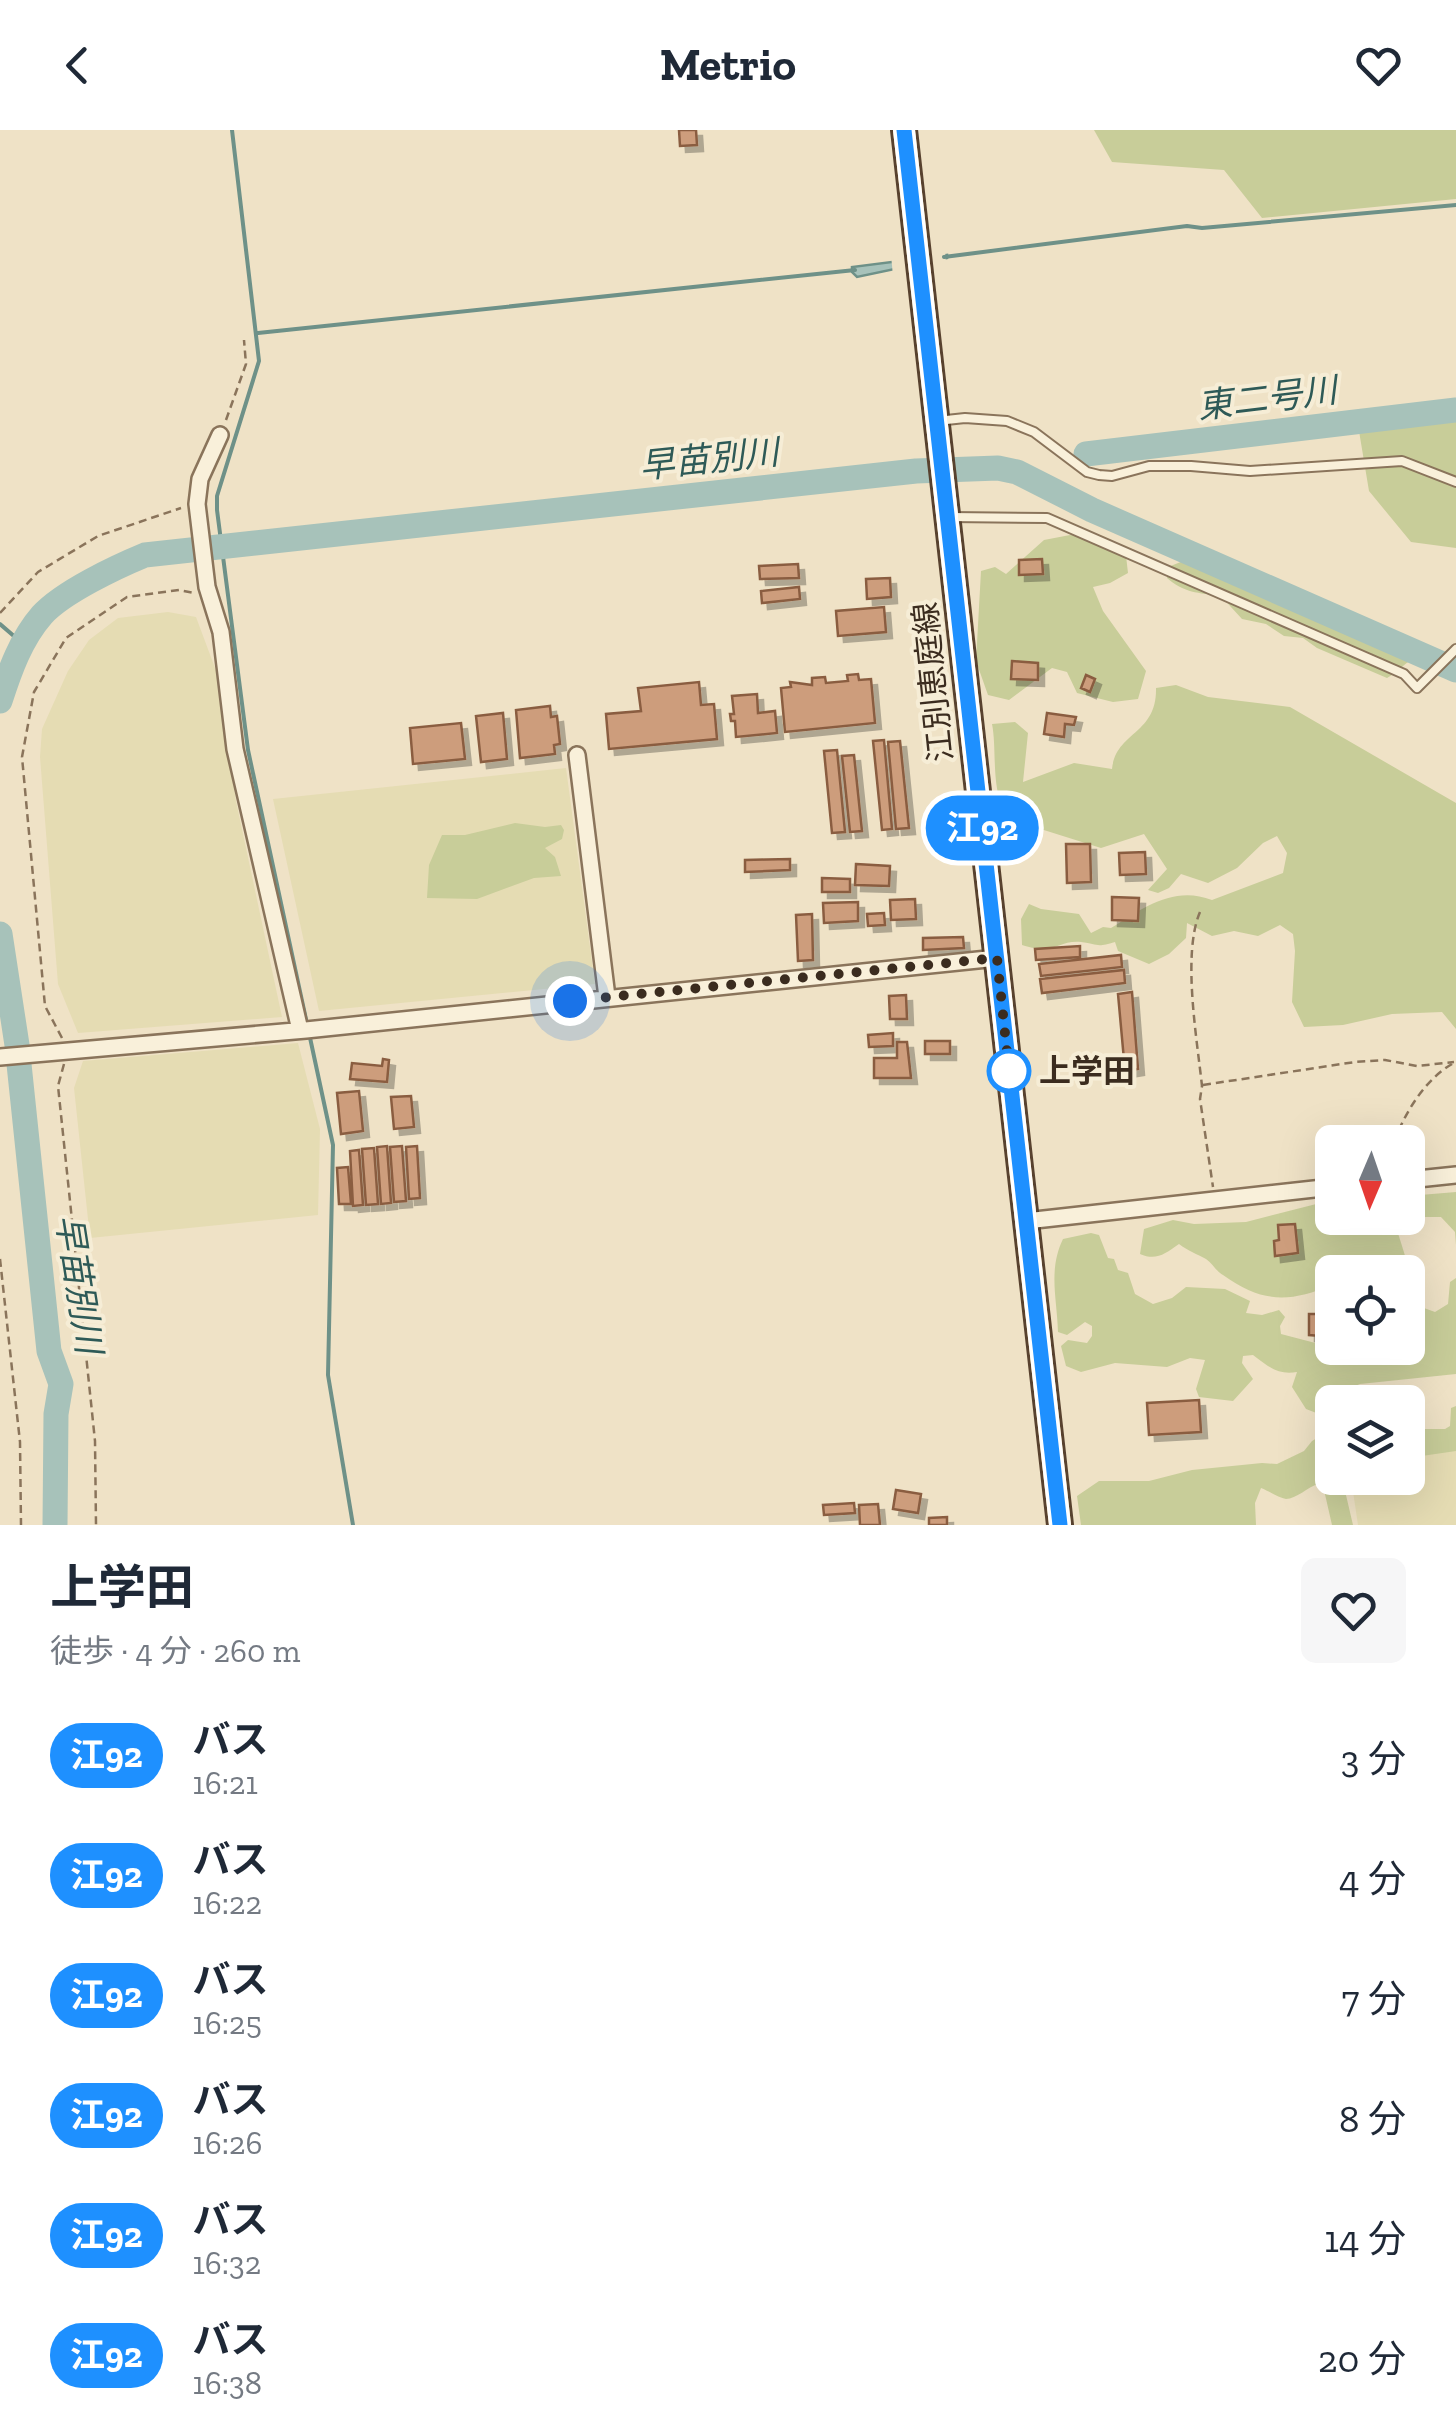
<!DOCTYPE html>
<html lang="ja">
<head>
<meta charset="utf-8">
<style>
  body { margin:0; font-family:"Zilla Slab","Noto Sans JP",serif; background:#f6f6f7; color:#1f2937; height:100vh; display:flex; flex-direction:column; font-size:38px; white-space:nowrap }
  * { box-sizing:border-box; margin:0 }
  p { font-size:32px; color:#747a83 }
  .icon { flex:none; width:55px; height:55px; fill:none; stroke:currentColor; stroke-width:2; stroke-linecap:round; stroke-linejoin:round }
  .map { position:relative; height:1395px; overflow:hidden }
  .side { display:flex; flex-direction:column; background:#fff; flex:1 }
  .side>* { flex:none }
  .badge { padding:0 20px; border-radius:32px; font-size:35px; line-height:65px }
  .needle { width:65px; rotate:182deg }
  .buttons { position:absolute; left:1315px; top:995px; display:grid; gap:20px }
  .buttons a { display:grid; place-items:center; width:110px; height:110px; border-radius:15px; background:#fff; box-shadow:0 10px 40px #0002; font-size:50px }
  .you { position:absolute; width:50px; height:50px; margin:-25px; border:8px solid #fff; border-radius:50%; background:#1a73e8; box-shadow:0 0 0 15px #1a73e833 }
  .map>.badge { position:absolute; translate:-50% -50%; box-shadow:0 0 0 5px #fff }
  .round { display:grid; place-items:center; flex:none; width:105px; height:105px; border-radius:15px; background:#f6f6f7 }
  .summary { display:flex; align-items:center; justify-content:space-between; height:170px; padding:0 50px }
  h1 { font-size:48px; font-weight:700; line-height:75px }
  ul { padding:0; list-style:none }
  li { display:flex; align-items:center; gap:30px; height:120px; padding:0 50px }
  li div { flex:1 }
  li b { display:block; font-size:38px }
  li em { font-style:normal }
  li .badge { min-width:110px; font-weight:700; text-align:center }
  header { display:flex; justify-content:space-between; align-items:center; height:130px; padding:0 50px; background:#fff; font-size:45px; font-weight:700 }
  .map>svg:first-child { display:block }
  .farmland { fill:#e5dcb3 }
  .green { fill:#c8cd99 }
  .water { fill:#a7c2ba; stroke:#6e9188; stroke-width:2.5 }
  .pier { fill:#efe2c6 }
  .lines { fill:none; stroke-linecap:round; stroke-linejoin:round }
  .stream { stroke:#6e9188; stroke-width:4 }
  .river { stroke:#a7c2ba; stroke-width:25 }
  .building { fill:#cd9d7c; stroke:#8a5d41; stroke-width:2.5; filter:url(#shadow) }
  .service-casing { stroke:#8a745b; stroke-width:12 }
  .minor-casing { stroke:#8a745b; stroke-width:20 }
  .primary-casing { stroke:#58422f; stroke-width:28 }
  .path { stroke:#8a745b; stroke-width:2.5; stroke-dasharray:8 5; stroke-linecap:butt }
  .service { stroke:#f9f0da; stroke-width:8 }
  .minor { stroke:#f9f0da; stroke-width:15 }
  .primary { stroke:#f2d79e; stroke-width:22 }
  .line-casing { stroke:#fff; stroke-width:22 }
  .line { stroke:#1e90ff; stroke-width:15 }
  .walk { stroke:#3b2c1f; stroke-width:10; stroke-dasharray:0 18 }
  .stop-dot { fill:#fff; stroke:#1e90ff; stroke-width:5 }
  .labels { text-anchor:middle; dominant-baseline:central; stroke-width:8; stroke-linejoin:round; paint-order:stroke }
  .street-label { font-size:32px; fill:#3b2c1f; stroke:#f6edd6 }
  .stop-label { font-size:32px; font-weight:bold; fill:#3b2c1f; stroke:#f6edd6; text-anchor:start }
  .water-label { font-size:35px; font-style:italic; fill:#2e5a57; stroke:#f6edd6 }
</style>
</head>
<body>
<header><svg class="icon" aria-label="back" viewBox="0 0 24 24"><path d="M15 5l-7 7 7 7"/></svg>Metrio<svg class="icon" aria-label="heart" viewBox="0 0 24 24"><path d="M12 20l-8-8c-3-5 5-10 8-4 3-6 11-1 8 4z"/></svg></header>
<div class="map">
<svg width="1456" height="1395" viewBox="0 0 1456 1395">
  <defs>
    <filter id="shadow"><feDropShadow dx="6" dy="6" stdDeviation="0" flood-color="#0004"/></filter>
  </defs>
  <rect width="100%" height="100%" fill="#efe2c6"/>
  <path class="farmland" d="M168,482l28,5 22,59 18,125 46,216 -204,16 -20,-49 -18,-227 2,-28 26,-58 21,-31 29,-22z
    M566,638l29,216 -276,27 -46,-212z
    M298,913l22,86 -2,86 -228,23 -16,-150 9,-27z
    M1456,1318v77h-98l-7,-47h57v-25z"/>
  <path class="green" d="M1094,0h362v69l-194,19 -38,-48 -112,-8z
    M1456,283v135l-45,-6 -42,-51 -10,-60z
    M1070,405l33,3 22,9 3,26 -18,10 -17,4 10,24 43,60 -8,28 -25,3 -36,-9 -10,-21 -15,-4 -43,32 -21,-5 -12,-34 5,-90 14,-4 11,7 38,-34z
    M1206,422l209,96 5,8c-15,5 -20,15 -33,22l-70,-30 -14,-10 -19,-2 -18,-12 -24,-5 -22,-24c-21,-1 -37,-3 -53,-17l1,-11z
    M1176,555l32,12 82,10 166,96v226l-14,-17 -50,2 -49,11 -39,2 -12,-25 3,-51 -2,-17 -13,-9 -22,11 -24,-5 -22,5 -25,-13 -1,15 -17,16 -20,10 -31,-13 -3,-9c-19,6 -17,2 -34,0 -24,-2 -25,14 -59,3l-1,-26 8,-15 12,5 38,5 12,19 12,-6 8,1c32,-20 63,-43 101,-28l71,-27 4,-20 -10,-17 -14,7 -26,25 -29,15 -27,-9 -12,14 -11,5 -10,-3 19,-21 -23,-35 -43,14 -86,-27c-27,-17 -17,-68 -23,-97l23,-2 13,11 -5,49 51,-19 38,6c4,-38 45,-34 44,-81z
    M515,693l30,4 16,-2 3,5 -2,9 -17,9 10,9 6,19 -27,2 -57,21 -50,-1 2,-33 13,-30h23z
    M1456,1062v53l-1,-13 -14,-15h-33l-11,13 10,32 -7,9 -15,1 -16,-6 -18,6h-19v13c-43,18 -70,18 -109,-10 -7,-4 -11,-12 -17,-16 -9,-5 -18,-8 -27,-15 -14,10 -23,17 -39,10l4,-25 29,-9 21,4 52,-2 86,-22v18h76v-22z
    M1091,1103l8,2 9,23 6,1 4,11 10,3 7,21 18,10 19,-6 14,-11 39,2 25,12 -4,12 16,2 17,-5 6,7 -5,9 1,8 42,11 7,-2 -5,-15v-11l7,-4v35h76v-64l3,-3 7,7 6,20 11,4 13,-8 2,-22 6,-4v96l-96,10 -13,5 -2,8 12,-1 9,6h-34v17l-26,-10 -14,-22 5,-15c-20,3 -28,-5 -44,-17l-10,1 -1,7 11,16 -20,22 -34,-4 -3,-8 9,-29 -15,-2 -23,9 -52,-4 -34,9 -15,-6 -5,-20 7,-6 19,3 5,-7v-10l-7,-4 -18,13 -9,-3c-1,-34 -10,-62 5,-93z
    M1456,1276v45l-48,7v-24l13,-5h24l5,-3 1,-18z
    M1332,1299v49h10l11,47h-21l-8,-35 -6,-6c-10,3 -22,15 -32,15 -7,-1 -17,-8 -25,-11l-6,15 1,22h-175l-4,-29 22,-15h50l43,-11 70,-7 15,1 27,-13 8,-10z"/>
  <path class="water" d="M947,125v3l-90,19 -5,-5v-5z"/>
  <path class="pier" d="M945,120l1,13 -53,13 -2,-21z"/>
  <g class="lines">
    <path class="stream" d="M232,0l27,231 -42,135v14l31,240 59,274
      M944,127l243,-31 15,2 254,-23
      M258,203l597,-63
      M0,494l22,19
      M309,903l24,112 -5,230 25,150"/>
    <path class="river" d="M1086,324l370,-44
      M0,571c10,-31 21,-62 42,-86 21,-23 74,-48 103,-60l771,-84 82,-3 19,4 75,38 364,160
      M0,804l17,111 32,306 12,33 -5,30 -1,111"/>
  </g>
  <path class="building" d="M679,0h17l1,15 -17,1z
    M1042,429l1,15 -24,1v-15z
    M798,434l1,14 -39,1 -1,-13z
    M890,448l1,19 -24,2 -1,-20z
    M799,457l1,12 -38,4 -1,-12z
    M884,477l2,25 -48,4 -2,-25z
    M1012,531l26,2v17l-27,-1z
    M858,544l1,6 12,-1 4,44 -90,9 -4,-44 10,-1 -1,-5 22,3v-7l13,-1 1,6 22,-2 -1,-6z
    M1086,545l9,4 -5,13 -9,-4z
    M699,552l2,23 13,-1 3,35 -108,10 -3,-35 35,-3 -3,-23z
    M757,564l1,19 17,-2 2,22 -41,4 -1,-16h-4l-1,-7h4l-2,-18z
    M550,576l1,11 6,-1 3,28 -6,1 1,9 -35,4 -4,-48z
    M503,583l4,46 -26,3 -5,-46z
    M1047,583l29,4 -2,8 -9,-1 -1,13 -20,-3z
    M461,593l4,36 -52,5 -3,-36z
    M884,610l8,89 -10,1 -9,-89z
    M900,611l9,87 -13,1 -8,-87z
    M837,620l8,82 -13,1 -8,-82z
    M854,625l8,76 -12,1 -8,-76z
    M1066,714h24l1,38 -24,1z
    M1145,722l1,22 -26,1 -1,-22z
    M790,729v11l-45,2v-12z
    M856,734l34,2 -1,20 -34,-1z
    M822,748l28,1v13h-28z
    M1112,767l27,1 -1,23 -26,-1z
    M915,769l1,20 -25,1 -1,-20z
    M858,772v19l-34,2 -1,-20z
    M884,783l1,12 -17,1 -1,-12z
    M812,784l1,46 -15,1 -2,-46z
    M963,807l1,11 -41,2v-12z
    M1080,816v11l-44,3 -1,-11z
    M1121,825l1,12 -81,9 -2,-12z
    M1124,840l1,13 -83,10 -2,-14z
    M1132,862l6,77 -13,2 -7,-77z
    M906,865l1,24h-17l-1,-23z
    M893,903v13l-24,1 -1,-12z
    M925,911h25v13h-25z
    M897,912h10l4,36h-37v-20h23z
    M383,929l6,1 -2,22 -37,-3 2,-16 30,3z
    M359,961l4,40 -22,3 -4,-41z
    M411,966l3,31 -20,2 -3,-32z
    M387,1016l4,57 -10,1 -4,-57z
    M402,1016l4,55 -12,1 -4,-55z
    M417,1016l3,52 -11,1 -3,-52z
    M374,1018l4,56 -12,1 -4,-56z
    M359,1020l4,55 -10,1 -3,-55z
    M348,1037l3,37h-12l-2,-36z
    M1295,1094l3,29 -23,3 -1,-15 5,-1 -1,-15z
    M1309,1184h10l1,22 -11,-1z
    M1199,1270l2,32 -52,3 -2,-32z
    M896,1360l25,4 -3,19 -25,-4z
    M854,1373l1,10 -31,2 -1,-10z
    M878,1374l2,21h-20l-1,-20z
    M947,1387v8h-18v-7z"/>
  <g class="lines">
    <defs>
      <path id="service" d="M937,291l28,-3 42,3 27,11 53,40 12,3 13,1 37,-10h42l59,5 152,-10 54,21
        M950,387l97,1 357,156 13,14 39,-39"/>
      <path id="minor" d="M220,305l-20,44 -3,25 10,83 14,45 14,117 65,281
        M577,625l30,242
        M0,927l306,-27 691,-72
        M1408,1050l48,-5
        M1026,1091l306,-34"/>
      <path id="primary" d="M904,0l156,1395"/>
    </defs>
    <use href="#service" class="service-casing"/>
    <use href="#minor" class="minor-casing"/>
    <use href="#primary" class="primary-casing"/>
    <path class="path" d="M226,290l20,-56 -2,-24
      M0,483l38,-41 60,-36 83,-28
      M1200,782c-18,42 -3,127 2,174l-2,13 13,88
      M62,908l-17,-32 -23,-249 12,-65 32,-54 61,-41 52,-7 15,3
      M64,934l-6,22 37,355 1,84
      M1203,955l152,-23 30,-2 32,6 37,-4
      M1394,1012c11,-30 33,-66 62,-80
      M0,1129l20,183 1,83"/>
    <use href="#service" class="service"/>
    <use href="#minor" class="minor"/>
    <use href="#primary" class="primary"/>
  </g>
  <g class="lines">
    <defs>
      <path id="line" d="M904,0l156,1395"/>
    </defs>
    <use href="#line" class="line-casing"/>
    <use href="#line" class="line"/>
    <path class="walk" d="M570,871l427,-43 12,113"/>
  </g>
  <circle class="stop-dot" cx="1009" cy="941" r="20"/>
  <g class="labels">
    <g class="street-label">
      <text transform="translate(933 552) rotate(-96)">江別恵庭線</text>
    </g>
    <g class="stop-label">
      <text x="1039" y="941">上学田</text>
    </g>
    <g class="water-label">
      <text transform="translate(1267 268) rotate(-7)">東二号川</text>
      <text transform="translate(709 329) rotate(-6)">早苗別川</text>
      <text transform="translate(79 1154) rotate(81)">早苗別川</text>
    </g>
  </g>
</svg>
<div class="buttons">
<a><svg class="needle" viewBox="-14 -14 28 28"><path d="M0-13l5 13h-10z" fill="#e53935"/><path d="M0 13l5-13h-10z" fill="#747a83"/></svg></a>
<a><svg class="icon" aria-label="locate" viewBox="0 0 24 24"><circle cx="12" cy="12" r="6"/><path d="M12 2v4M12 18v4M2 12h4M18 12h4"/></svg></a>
<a><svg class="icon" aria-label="layers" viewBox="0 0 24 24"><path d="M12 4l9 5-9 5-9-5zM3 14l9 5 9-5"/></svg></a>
</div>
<div class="you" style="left:570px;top:871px"></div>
<b class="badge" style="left:982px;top:698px;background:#1e90ff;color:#fff">江92</b>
</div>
<section class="side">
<div class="summary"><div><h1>上学田</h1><p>徒歩 · 4 分 · 260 m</p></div><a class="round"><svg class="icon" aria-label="heart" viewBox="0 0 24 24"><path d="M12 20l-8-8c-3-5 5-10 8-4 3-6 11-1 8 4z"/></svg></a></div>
<ul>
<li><span class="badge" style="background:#1e90ff;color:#fff">江92</span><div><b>バス</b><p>16:21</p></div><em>3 分</em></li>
<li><span class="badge" style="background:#1e90ff;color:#fff">江92</span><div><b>バス</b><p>16:22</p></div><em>4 分</em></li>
<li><span class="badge" style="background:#1e90ff;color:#fff">江92</span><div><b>バス</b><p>16:25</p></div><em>7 分</em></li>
<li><span class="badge" style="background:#1e90ff;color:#fff">江92</span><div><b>バス</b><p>16:26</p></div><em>8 分</em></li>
<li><span class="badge" style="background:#1e90ff;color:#fff">江92</span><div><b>バス</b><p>16:32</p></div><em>14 分</em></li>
<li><span class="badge" style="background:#1e90ff;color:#fff">江92</span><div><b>バス</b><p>16:38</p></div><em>20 分</em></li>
</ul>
</section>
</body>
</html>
